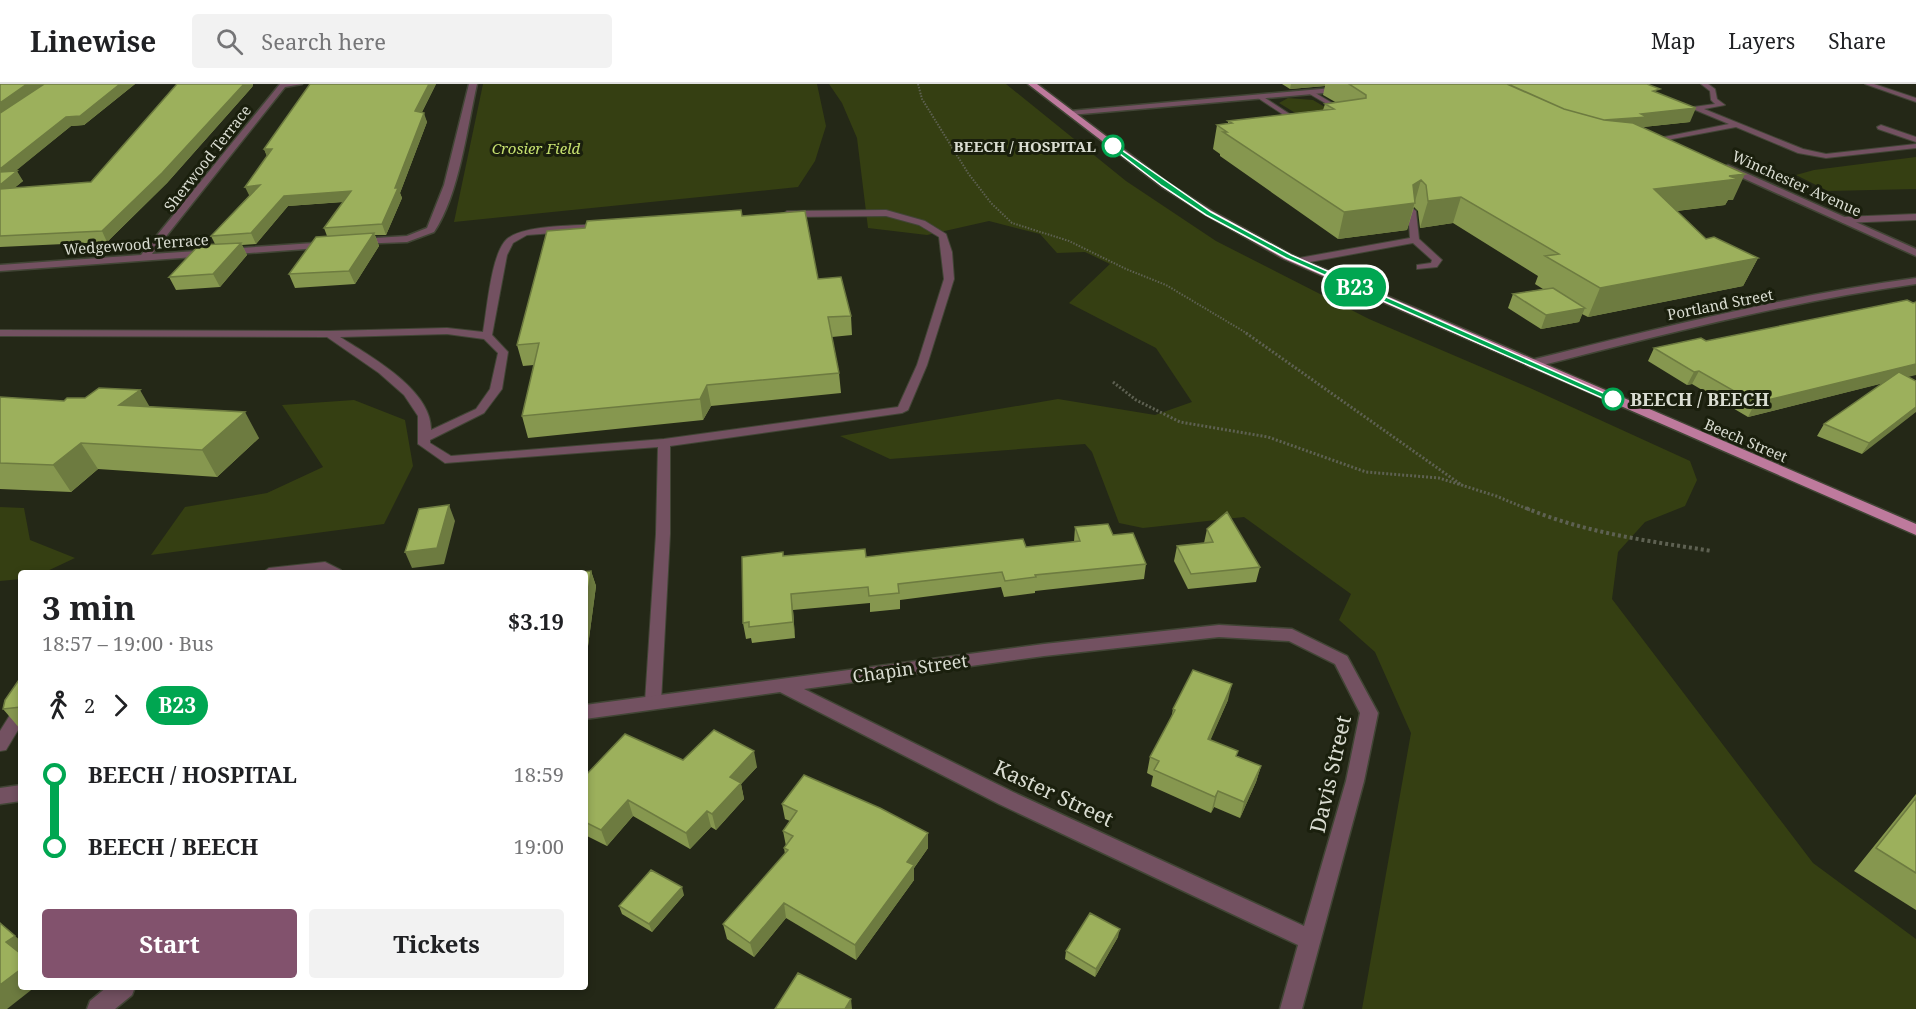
<!DOCTYPE html>
<html lang="en">
<head>
<meta charset="utf-8">
<style>
  body { margin:0; font-family:"Noto Serif",serif; background:#f2f2f2; color:#202124; height:100vh; display:flex; flex-direction:column; font-size:22px; white-space:nowrap }
  * { box-sizing:border-box; margin:0 }
  p { font-size:20px; color:#757577 }
  .icon { flex:none; width:33px; height:33px; fill:none; stroke:currentColor; stroke-width:2; stroke-linecap:round; stroke-linejoin:round }
  .map { position:relative; flex:1; overflow:hidden }
  .side { position:absolute; left:18px; top:486px; width:570px; height:420px; display:flex; flex-direction:column; background:#fff; border-radius:6px; box-shadow:0 3px 9px #0003 }
  .side>* { flex:none }
  .badge { padding:0 12px; border-radius:20px; font-size:21px; line-height:39px }
  .map>.badge { position:absolute; translate:-50% -50%; box-shadow:0 0 0 3px #fff }
  .legs { display:flex; align-items:center; gap:9px; height:66px; padding:0 24px; font-size:20px }
  .legs p { margin-inline-start:auto }
  .summary { display:flex; align-items:center; justify-content:space-between; height:102px; padding:0 24px }
  h1 { font-size:33px; font-weight:700; line-height:45px }
  .cta { display:flex; gap:12px; margin-top:auto; padding:12px 24px }
  .cta a { flex:1; height:69px; border-radius:6px; background:#82526d; color:#fff; font-size:24px; font-weight:700; line-height:69px; text-align:center }
  .cta a+a { background:#f2f2f2; color:#202124 }
  ul { padding:0 24px; list-style:none }
  li { display:flex; align-items:center; gap:21px; height:72px; font-size:22px }
  li i { display:grid; place-items:center; width:9px; height:100%; margin:0 8px; background:currentColor }
  li i::after { content:''; width:15px; height:15px; margin:-8px; border:4px solid; border-radius:50%; background:#fff }
  li p { margin-inline-start:auto }
  li:first-child i { background:linear-gradient(#0000 50%,currentColor 0) }
  li:last-child i { background:linear-gradient(currentColor 50%,#0000 0) }
  header { display:flex; align-items:center; gap:36px; box-sizing:border-box; height:84px; padding:0 30px; background:#fff; border-bottom:2px solid #e0e0e0 }
  header strong { font-size:28px }
  nav { display:flex; gap:33px; margin-inline-start:auto; font-size:21px }
  .search { width:420px; height:54px; background:#f2f2f2; display:flex; align-items:center; gap:15px; box-sizing:border-box; padding:0 21px; border-radius:6px; color:#757577; font-size:22px }
  .map>svg:first-child { display:block }
  .green { fill:#353f12 }
  .lines { fill:none; stroke-linecap:round; stroke-linejoin:round }
  .lane-casing { stroke:#414535; stroke-width:2 }
  .street-casing { stroke:#414535; stroke-width:3 }
  .primary-casing { stroke:#414535; stroke-width:3 }
  .path-far2 { stroke:#5e6152; stroke-width:2; stroke-dasharray:1.5 1.5; stroke-linecap:butt }
  .path-far1 { stroke:#5e6152; stroke-width:3; stroke-dasharray:2 2; stroke-linecap:butt }
  .path { stroke:#5e6152; stroke-width:4; stroke-dasharray:3 3; stroke-linecap:butt }
  .lane { fill:#735161; fill-rule:evenodd }
  .street { fill:#735161; fill-rule:evenodd }
  .primary { fill:#be7a9d; fill-rule:evenodd }
  .wall { fill:#86974f }
  .shaded-wall { fill:#6d7b40 }
  .building { fill:#9cb05c; stroke:#6d7b40; stroke-width:1.5 }
  .line-1 { fill:#00a651; stroke:#fff; stroke-width:1.5 }
  .stop-1-dot { fill:#fff; stroke:#00a651; stroke-width:3 }
  .labels { text-anchor:middle; dominant-baseline:central; stroke-width:6; stroke-linejoin:round; paint-order:stroke }
  .far-stop-label { font-size:15px; font-weight:bold; fill:#daddd2; stroke:#1a1f0d; text-anchor:end }
  .far-park-label { font-size:15px; font-style:italic; fill:#c6e06f; stroke:#1a1f0d }
  .far-street-label { font-size:15px; fill:#daddd2; stroke:#1a1f0d }
  .stop-label { font-size:18px; font-weight:bold; fill:#daddd2; stroke:#1a1f0d; text-anchor:start }
  .street-label { font-size:18px; fill:#daddd2; stroke:#1a1f0d }
  .near-street-label { font-size:21px; fill:#daddd2; stroke:#1a1f0d }
</style>
</head>
<body>
<header>
<strong>Linewise</strong>
<div class="search"><svg class="icon" aria-label="search" viewBox="0 0 24 24"><circle cx="10" cy="10" r="6"/><path d="M15 15l6 6"/></svg>Search here</div>
<nav><a>Map</a><a>Layers</a><a>Share</a></nav>
</header>
<div class="map">
<svg width="1916" height="925" viewBox="0 0 1916 925">
  <rect width="100%" height="100%" fill="#242817"/>
  <path class="green" d="M483,0h334l9,42 -11,35 -17,26 -344,35z
    M829,0h177l120,97 90,60 153,78 161,69 160,73 7,19 -12,26 -40,16 -27,30 -6,47 201,264 103,76v70h-554l49,-276 -36,-81 -36,-32 12,-26 -107,-77 -101,11 -24,-5 -27,-71 -7,-8 -195,15 -50,-23 218,-37 97,16 37,-13 -36,-54 -87,-45 41,-39 -25,-12 -28,1 -17,-19 -51,-13 -62,14 -59,-7 -11,-90 -15,-35z
    M1288,14l25,2 17,10 -33,4 -18,-11z
    M1916,73v32l-88,2 -32,-16 18,-5z
    M354,316l51,20 8,46 -29,58 -233,31 34,-48 82,-14 56,-26 -41,-62z
    M0,423l24,1 6,32 45,18 -32,15h-22v6l-21,2z"/>
  <g class="lines">
    <defs>
      <path id="lane" d="M1701,0h7l7,5 2,10 8,6 -21,4 99,40 23,5 90,-10v4l-90,10 -28,-5 -62,-26 -85,16v-4h3l75,-15 -36,-15v-2l22,-3 -4,-4 -1,-9z
        M1865,0h9l42,14v4z
        M1308,7h4l37,22 -5,1 -36,-21z
        M1260,11l2,1 43,28 -6,1 -41,-27z
        M1881,41l35,12v5l-38,-13 -1,-2z
        M1412,124l4,3 3,28 23,21 -5,7 -20,2v-4l14,-2 1,-3 -19,-17 -114,21 -5,-3 5,-3 111,-20 -2,-27z
        M886,126l39,11 21,13 6,18 2,27 -27,86 -19,45 -6,3 -232,33v88l-9,168 -2,4 -6,2 -6,-2 -2,-4 11,-168 2,-87 -213,16 -27,-19v-28l-14,-21 -25,-22 -52,-36 -327,-1v-6l329,1 118,-3 36,4c4,-21 8,-79 24,-93 18,-15 72,-13 96,-15l4,3 -1,2 -79,6 -14,8 -6,12 -15,80 16,17 -6,37 -18,24 -54,27v3l21,13 213,-17 234,-32 19,-42 27,-86 -5,-42 -20,-12 -33,-9 -99,1 -4,-3 4,-3zM447,250l37,5 14,14 -8,36 -14,20 -45,21c1,-40 -61,-74 -91,-93z
        M1916,130v6l-73,3 -4,-3 4,-3z
        M325,478l16,8 2,3h-81l7,-5z
        M21,621v20l-15,25 -6,1v-20l15,-24z"/>
      <path id="street" d="M280,0h22l-17,3 -133,167 177,-12 5,3 -1,2 -333,24v-6l141,-10z
        M469,0h8c-10,44 -18,111 -43,148l-27,10 -51,2v-4l3,-1 48,-3 20,-8 17,-43z
        M1344,3l3,4 -277,24 -4,-2 4,-2z
        M1728,81l188,84v7l-191,-86 -1,-2z
        M1916,194v6c-130,18 -258,52 -385,84l-6,-4 2,-3c128,-32 258,-65 389,-83z
        M1219,541l73,4 55,27 31,57 -14,68 -62,228h-22l18,-64 -299,-141 -219,-112 -195,27v-14l459,-61zM1219,553l70,4 46,23 25,49 -14,68 -42,145 -291,-134 -209,-103 240,-33z
        M21,701v16l-21,3v-16z
        M107,903h28l-3,8 -17,14h-28l3,-8z"/>
      <path id="primary" d="M1028,0h9l131,99 44,28 80,44 624,269v11l-632,-276 -78,-44 -44,-28z"/>
    </defs>
    <use href="#lane" class="lane-casing"/>
    <use href="#street" class="street-casing"/>
    <use href="#primary" class="primary-casing"/>
    <path class="path-far2" d="M918,0l4,15 46,74 23,30 21,20 57,18 57,28 40,16 82,49"/>
    <path class="path-far1" d="M1246,249l217,153
      M1113,298l23,18 44,22 88,15 98,35 73,6 57,18 34,14"/>
    <path class="path" d="M1526,424c59,25 123,33 186,43"/>
    <use href="#lane" class="lane"/>
    <use href="#street" class="street"/>
    <use href="#primary" class="primary"/>
  </g>
  <path class="wall" d="M0,0h135l-51,41 -13,1 -56,45 8,10 -9,7 77,-6 162,-96 -86,97 -60,59 -107,5z
    M436,0l-14,28 5,10 -27,71 2,5 -16,37h-11l4,11 -24,38 -60,4 -6,-14 38,-38 -3,-8 19,-26 -55,4 -32,38 -14,1 5,10 -27,32 -44,3 -7,-13 46,-33 -4,-8 38,-40 18,-40 -3,-7z
    M1282,0h365l43,38 -47,5 90,73h-5l-3,5 -48,6 29,28 52,19 -15,28 -155,31 -6,-3 -3,8 -38,7 -33,-21 5,-14 30,-5 -8,-5 3,-8 -85,-53 -33,5 -2,-17 -4,-4 -7,23 -69,9 -118,-83v-2l-7,-5 4,-24 11,-1v-3l95,-11 2,-6 12,-1 -14,-8 2,-9 -35,3z
    M742,132l76,63 33,37 1,19 -20,2 7,36 2,20 -130,13 -8,14 -175,18 -6,-22 12,-51 -11,1 -6,-21z
    M1706,257l202,36 8,4 -54,73 -45,-18 7,-12 59,-41 -135,34 -56,-33 -5,1 -39,-24 6,-13z
    M0,313l149,10 110,31 -42,39 -119,-8 -27,23 -71,-3z
    M1075,443l38,8 33,29 -2,15 -109,12v2l-31,4 -3,-10 -101,13v9l-30,3v-9l-77,7 2,28 -43,5 -1,-5 -5,1 -3,-16 40,-67 83,1 160,-10 48,-5z
    M1207,445l53,38 -4,15 -68,7 -14,-28 3,-15 27,-3z
    M591,487l5,15 -8,60 -3,1v-74z
    M21,593v53l-18,-21z
    M1228,616l-18,40 27,16 24,10 -5,16 -16,36 -26,-11 -3,6 -60,-27 2,-10 -6,-3 3,-16 21,-38 2,-10z
    M683,676l74,7 -16,17 3,15 -28,31 -5,-3 -21,22 -57,-33 -26,30 -22,-11v-59z
    M1916,710v116l-62,-39z
    M782,720l146,29v15l-14,20v12l-58,80 -70,-42 -32,39 -27,-18 -4,-15 62,-70 -1,-6 2,-2 -3,-15 7,-10 -5,-2z
    M684,811l-32,37 -30,-18 -3,-8z
    M1118,853l-23,40 -30,-18 1,-8z"/>
  <path class="shaded-wall" d="M27,0h17l-44,31v-12z
    M120,0h15l-51,41 -13,1 -70,57 -1,-14 66,-52z
    M244,0h9v2l-86,97 -60,59 -5,-11z
    M429,0h7l-18,36 -3,-9z
    M1291,0h34v2l-35,3z
    M1696,24l-6,14 -47,5 -39,-5 37,-8z
    M424,29l3,9 -27,71 2,5 -16,37 -4,-11 13,-36z
    M264,65h8l-4,10z
    M17,87l6,10 -23,19v-15z
    M1745,90l-12,26h-5l-3,5 -82,10 11,-26 75,-13z
    M1421,96l-14,50 -69,9 6,-27 69,-27z
    M260,101l-10,12 -5,-10z
    M351,107l4,10 -67,5 -32,38 -5,-11 33,-37z
    M1461,113l-8,26 -33,5 8,-27z
    M374,149l5,13 -24,38 -6,-13z
    M241,159l6,12 -27,32 -7,-13z
    M1758,174l-15,28 -155,31 12,-29z
    M1585,224l-6,14 -38,7 5,-14z
    M1916,280v11l-168,42 7,-14z
    M1699,287l-7,13 -5,1 7,-13z
    M707,301l4,21 -8,14 -3,-21z
    M140,306l15,26 -36,-11z
    M1916,323v5l-54,42 7,-11z
    M245,328l14,26 -42,39 -15,-27z
    M81,359l17,26 -27,23 -18,-27z
    M449,421l6,16 -11,43 -32,4 -7,-16z
    M591,487l5,15 -8,60 -3,-9v-23z
    M791,510l2,16 2,28 -2,-16z
    M1232,600l-4,16 -24,55 4,-16z
    M754,667l3,16 -16,17 3,15 -28,31 -4,-16 18,-37z
    M1261,682l-5,16 -16,36 4,-16z
    M1218,707l-4,16 -3,6 4,-16z
    M628,716l5,16 -26,30 -6,-16z
    M707,727l4,16 -21,22 -4,-16z
    M928,749v15l-14,20v12l-58,80 -1,-15 52,-83z
    M682,803l2,8 -32,37 -3,-8z
    M784,819l2,15 -32,39 -4,-14z
    M1120,845l-2,8 -23,40 1,-8z
    M15,852l6,5v14l-15,-13z
    M21,885v18h14l-28,22h-7v-24z
    M851,915l1,10h-7z"/>
  <path class="building" d="M0,0h27l-27,19z
    M44,0h76l-40,32 -14,1 -66,52v-56z
    M177,0h67l-82,89 -60,58 -102,5v-47l91,-7z
    M310,0h119l-14,27 9,2 -29,75h3l-16,36 -58,4 27,-37 -67,5 -33,37 -40,3 49,-51 -15,2 27,-38h-8z
    M1349,0h158l57,25 40,11 29,3 112,51 -16,2 9,3 -84,10 52,50 8,-2 44,21 -158,30 -55,-32 14,-2 -98,-57 -33,4 -2,-16 -5,-5 -8,5 2,18 -71,9 -121,-80h4l-10,-7 15,-2 -4,-2 106,-12 -9,-5 41,-6v-3z
    M1508,0h139l13,5 -7,2 43,17 -55,6 6,3 -43,3 -40,-11z
    M17,87l-17,14v-13z
    M741,126l1,6 63,-5 13,68 23,-2 10,39 -23,1 11,56 -132,12 -7,14 -178,17 17,-73 -22,2 30,-114 38,-3 2,-7z
    M374,149l-25,38 -60,3 27,-37z
    M241,159l-28,31 -44,3 30,-32z
    M1553,204l32,20 -39,7 -33,-21z
    M1907,216l6,3 3,-1v62l-161,39 -56,-32 -5,1 -40,-24 47,-10 5,3z
    M1899,288l17,9v26l-47,36 -45,-19z
    M99,304l41,2 -21,15 126,7 -43,38 -121,-7 -28,22 -53,-2v-66l64,4 3,-3h18z
    M449,421l-12,43 -32,4 14,-43z
    M1227,428l33,55 -69,7 -14,-28 36,-4 -6,-13z
    M1108,440l5,11 20,-2 13,31 -111,11 1,2 -31,4 -3,-9 -104,12 1,9 -30,3 -1,-9 -77,7 2,28 -44,5v-5l-6,1 -1,-66 41,-5v4l82,-7 1,8 157,-18 3,8 54,-6 -5,-14z
    M591,487l-6,43v-41h-16z
    M1193,586l39,14 -24,55 30,12 -2,5 25,10 -17,36 -26,-11 -3,6 -61,-27 5,-9 -9,-4 25,-47 -2,-1z
    M21,593v30l-18,2 2,-9z
    M714,646l40,21 -24,26 11,6 -29,31 -5,-3 -21,22 -58,-33 -27,30 -16,-8v-46l40,-42 58,26z
    M804,691l76,33 48,25 -21,29 7,3 -59,80 -71,-42 -34,40 -27,-19 65,-74 -4,-2 9,-12 -10,-5 14,-20 -15,-7z
    M1916,714v75l-40,-25z
    M651,786l31,17 -33,37 -30,-18z
    M1090,829l30,16 -24,40 -30,-18z
    M0,839l15,13 -9,6 15,12v15l-21,16z
    M798,889l53,26 -6,10h-70z"/>
  <path class="line-1" d="M1113,60l98,68 80,43 326,144 -8,2 -323,-143 -80,-43 -44,-29 -51,-39z"/>
  <g class="stop-1-dot">
    <circle cx="1113" cy="62" r="10"/>
    <circle cx="1613" cy="315" r="10"/>
  </g>
  <g class="labels">
    <g class="far-stop-label">
      <text x="1096" y="62">BEECH / HOSPITAL</text>
    </g>
    <g class="far-park-label">
      <text x="536" y="64">Crosier Field</text>
    </g>
    <g class="far-street-label">
      <text transform="translate(207 74) rotate(-52)">Sherwood Terrace</text>
      <text transform="translate(1797 99) rotate(24)">Winchester Avenue</text>
      <text transform="translate(136 160) rotate(-4)">Wedgewood Terrace</text>
      <text transform="translate(1720 220) rotate(-11)">Portland Street</text>
      <text transform="translate(1746 356) rotate(23)">Beech Street</text>
    </g>
    <g class="stop-label">
      <text x="1630" y="315">BEECH / BEECH</text>
    </g>
    <g class="street-label">
      <text transform="translate(910 584) rotate(-8)">Chapin Street</text>
    </g>
    <g class="near-street-label">
      <text transform="translate(1330 690) rotate(-77)">Davis Street</text>
      <text transform="translate(1054 709) rotate(25)">Kaster Street</text>
    </g>
  </g>
</svg>
<b class="badge" style="left:1355px;top:203px;background:#00a651;color:#fff">B23</b>
<section class="side">
<div class="summary"><div><h1>3 min</h1><p>18:57 – 19:00 · Bus</p></div><b>$3.19</b></div>
<div class="legs"><svg class="icon" aria-label="walk" viewBox="0 0 24 24"><circle cx="13" cy="4" r="2"/><path d="M13 8l-2 6 4 7M11 14l-3 7M7 12l3-4h3l4 4"/></svg>2<svg class="icon" aria-label="forward" viewBox="0 0 24 24"><path d="M9 5l7 7-7 7"/></svg><b class="badge" style="background:#00a651;color:#fff">B23</b></div>
<ul>
<li><i style="color:#00a651"></i><b>BEECH / HOSPITAL</b><p>18:59</p></li>
<li><i style="color:#00a651"></i><b>BEECH / BEECH</b><p>19:00</p></li>
</ul>
<div class="cta"><a>Start</a><a>Tickets</a></div>
</section>
</div>
</body>
</html>
